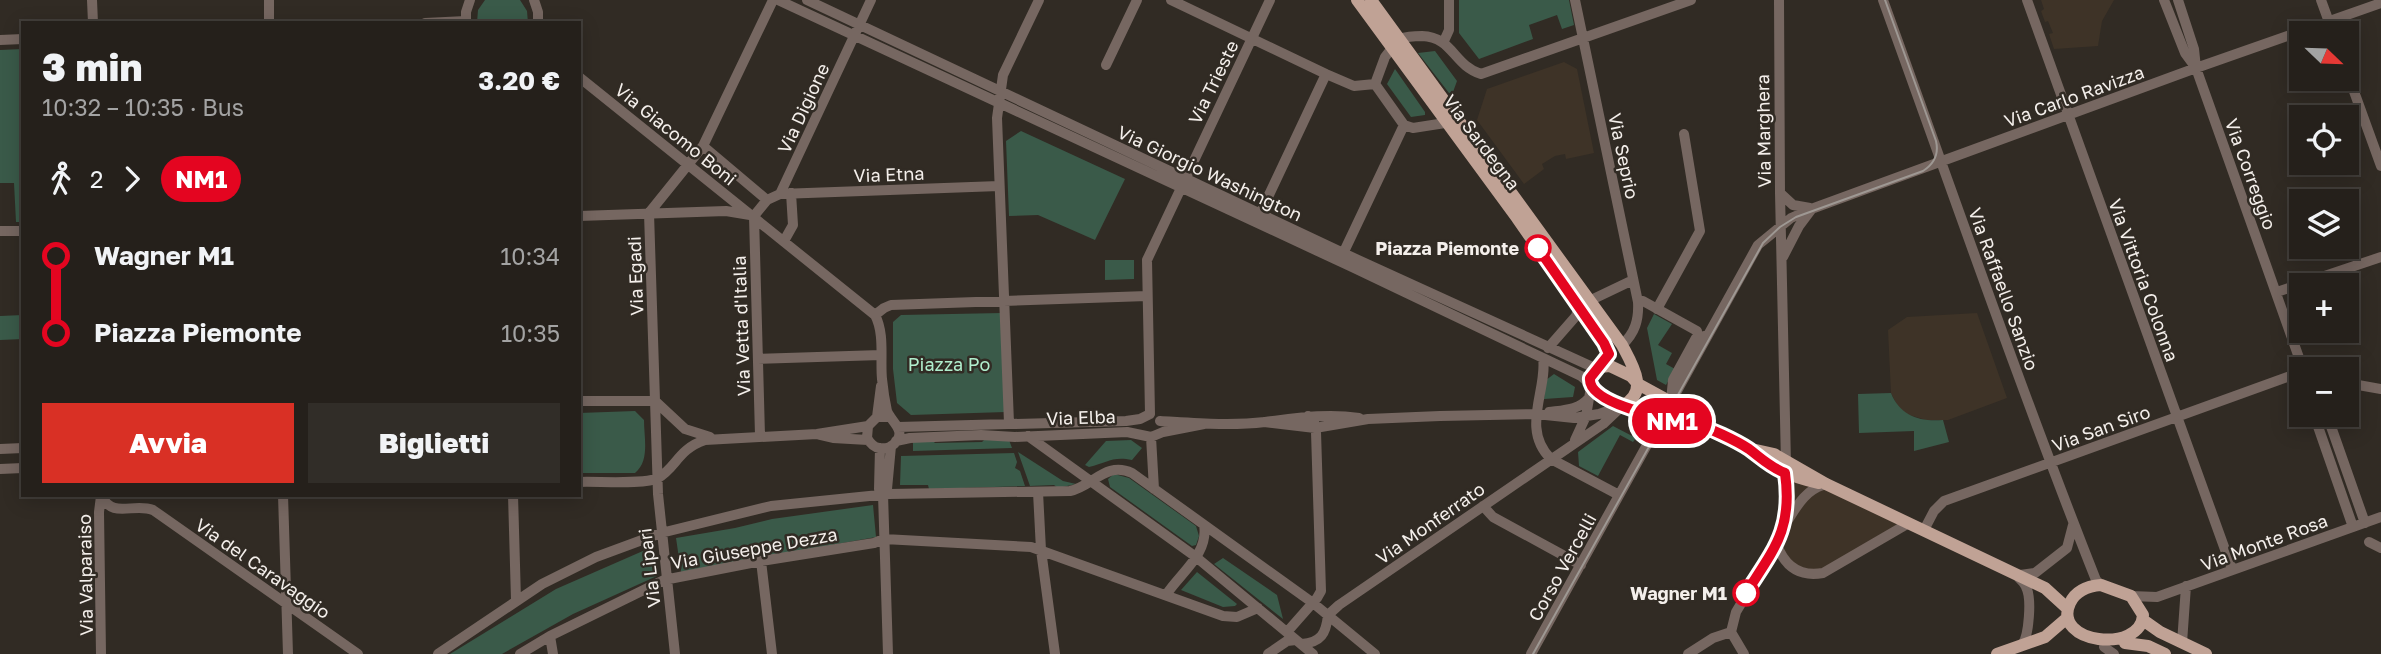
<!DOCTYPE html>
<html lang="it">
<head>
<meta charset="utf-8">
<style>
  body { margin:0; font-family:"Golos Text",sans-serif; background:#312d28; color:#f1f3f6; height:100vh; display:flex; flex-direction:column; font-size:26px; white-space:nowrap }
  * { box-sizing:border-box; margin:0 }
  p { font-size:23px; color:#a3a3a3 }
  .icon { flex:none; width:38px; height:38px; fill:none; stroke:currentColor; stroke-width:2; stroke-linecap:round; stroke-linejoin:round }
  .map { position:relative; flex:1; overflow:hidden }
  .drawer { position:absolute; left:21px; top:21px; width:560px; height:476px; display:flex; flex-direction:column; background:#25201b; border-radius:0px; box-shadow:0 4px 18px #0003,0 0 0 2px #423e3a }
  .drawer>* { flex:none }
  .badge { padding:0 14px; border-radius:23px; font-size:24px; line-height:46px }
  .needle { width:46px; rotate:113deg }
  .controls { position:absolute; left:2289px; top:21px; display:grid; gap:14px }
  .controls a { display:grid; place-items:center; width:70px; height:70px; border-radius:0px; background:#25201b; box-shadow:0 4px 18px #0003,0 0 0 2px #423e3a; font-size:35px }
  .map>.badge { position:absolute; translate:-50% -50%; box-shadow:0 0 0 4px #fff }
  .legs { display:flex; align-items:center; gap:10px; height:77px; padding:0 21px; font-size:23px }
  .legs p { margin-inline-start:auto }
  .headline { display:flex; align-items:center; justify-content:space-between; height:119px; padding:0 21px }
  h1 { font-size:38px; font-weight:800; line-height:52px }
  .cta { display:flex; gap:14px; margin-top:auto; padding:14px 21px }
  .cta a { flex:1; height:80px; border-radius:0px; background:#d93025; color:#fff; font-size:28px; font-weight:800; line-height:80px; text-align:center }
  .cta a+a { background:#312d28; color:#f1f3f6 }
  ul { padding:0 21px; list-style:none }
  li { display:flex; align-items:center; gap:24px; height:77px; font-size:26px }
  li i { display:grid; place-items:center; width:10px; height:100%; margin:0 9px; background:currentColor }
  li i::after { content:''; width:18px; height:18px; margin:-9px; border:5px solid; border-radius:50%; background:#25201b }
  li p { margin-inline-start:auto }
  li:first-child i { background:linear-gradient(#0000 50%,currentColor 0) }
  li:last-child i { background:linear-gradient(currentColor 50%,#0000 0) }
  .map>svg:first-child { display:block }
  .built { fill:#3e3327 }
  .green { fill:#3a5a49 }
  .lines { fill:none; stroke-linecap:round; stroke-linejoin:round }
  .minor { stroke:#766761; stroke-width:10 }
  .major { stroke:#c0a295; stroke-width:12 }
  .tram { stroke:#9e9893; stroke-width:2 }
  .line-1-casing { stroke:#fff; stroke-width:16 }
  .line-1 { stroke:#e40520; stroke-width:10 }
  .stop-1-dot { fill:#fff; stroke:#e40520; stroke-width:3.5 }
  .labels { text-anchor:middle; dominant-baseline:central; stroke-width:5; stroke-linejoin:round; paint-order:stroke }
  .street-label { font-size:18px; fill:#f4efeb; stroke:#312b24 }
  .stop-label { font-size:18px; font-weight:bold; fill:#f4efeb; stroke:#312b24; text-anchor:end }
  .park-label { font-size:18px; fill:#b0eecd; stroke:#312b24 }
</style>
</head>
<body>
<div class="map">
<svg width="2381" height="654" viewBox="0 0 2381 654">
  <rect width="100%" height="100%" fill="#312b24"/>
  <path class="built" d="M2041,0h73l-12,21 -4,25 -44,3 -5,-15 4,-1 -5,-12 -3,1 -4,-11 3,-2z
    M1564,62l13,7 17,84 -28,6 -1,-5 -10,2 -13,8 2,5 -20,15 -47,-64 10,-31z
    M1977,313l30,85 -59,22h-22l-20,-6 -8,-7 -7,-14 -3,-63 19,-13z
    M1785,472l124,52 -94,51 -33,-15 -2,-23z"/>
  <path class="green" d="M485,0h35l7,11 1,12h-51l1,-13z
    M1459,0h110l5,25 -12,4 -5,-14 -28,10 4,14 -54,20 -20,-26z
    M23,49v173h-7l-2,-39h-14v-133z
    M1435,51l22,30 -4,11 -4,1 -31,-40z
    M1395,69l30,43v3l-14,2 -24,-33z
    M1021,131l104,48 -30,61 -57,-25 -29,1 -3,-75z
    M1105,260h29v19l-29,1z
    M1002,313l4,99 -95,3 -14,-12 -4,-34v-47l8,-7z
    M1654,314l18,10 -14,21 14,8 -6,11 9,5 -9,16 -9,-5 -10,-52z
    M23,315v24l-23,1v-24z
    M1554,374l21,13 -2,10 -29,2 2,-19z
    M1891,393c9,23 29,29 52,27l6,22 -35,9v-20l-55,2 -1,-39z
    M635,411l9,9c0,18 6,41 -9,53h-56v-60z
    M1613,426l23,12 -3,4 -13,-7 -22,41 -19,-10 -1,-14z
    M985,439l24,1 3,8 -99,3v-10l19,-1 3,3 47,-1z
    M1131,440l11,8 -10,12c-20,-4 -25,3 -43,7l-4,-2 21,-24z
    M1018,452l45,29 13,3 -18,4 -4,-3 -24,1z
    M1014,453l3,9 -2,6 5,3 5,15 -96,3 -1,-4h-28l1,-29z
    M1114,474l15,4 67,48 3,10 -3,9 -4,1 -82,-59 -2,-8z
    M873,505l3,32 -195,35 -5,-34 59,-10 37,-9z
    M652,547l5,29 -84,38 -71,40h-52l106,-65z
    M1223,558l54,37 6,24 -69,-55z
    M1197,572l40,32 -2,2 -12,1 -42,-17z"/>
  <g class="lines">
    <path class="minor" d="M92,0l1,23
      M269,0v23
      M534,0l4,12v11
      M778,0l574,267 191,91 38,18 8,7
      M807,0l549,259 241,110
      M1171,0l155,74 28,12 21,-2
      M1575,0l63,302c1,18 -3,31 -16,43
      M1883,0c70,193 137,388 213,580l5,5
      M2027,0l205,569
      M2164,0l21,53 11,15
      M2178,0l16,49 2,19 107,301
      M2321,0l12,33
      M425,23l41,-2
      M466,23v-11l4,-12
      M1400,39c8,-3 14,-3 22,-3 31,1 31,29 59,38l210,-74
      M0,40l23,-1
      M1444,41l5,-11v-30
      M1392,48l-7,9 -10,27 29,41 9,3 32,-5
      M1106,65l31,-65
      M2347,72l34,94
      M579,77l296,238c10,19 5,44 7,64 1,10 3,23 5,32 4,11 21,20 7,33 -4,4 -9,5 -15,4 -6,-1 -9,-5 -12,-10l1,-12 9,-9h13
      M703,146l64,54
      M1780,193l13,12 17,3
      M780,194l91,-194
      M579,216l147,-5 24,4
      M754,216l13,-16 13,-6 219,-8
      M754,216l6,219
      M1259,216l67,-142
      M0,231h23
      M784,241l9,-16 -2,-32
      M1783,257l16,-31 12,-16
      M1341,258l63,-133
      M2277,292l104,-35
      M1589,301l44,-21
      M1638,302l5,-1 54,30
      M1657,309l43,-78 -16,-97
      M875,315l9,-7 7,-3 256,-9
      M1548,348l28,-32 3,-10
      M1543,358c5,31 -23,71 8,101l68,36
      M758,359l123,-4
      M2347,383l34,6
      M579,401h76l30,28 25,8
      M1671,401l2,-21 23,-42 12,-3
      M1549,412c15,-2 30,-2 40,-14
      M1150,414l-3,-154 123,-260
      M2314,415l39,112
      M2327,415l38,108
      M877,417l4,-31
      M1160,421c35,2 70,5 105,1 32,-4 62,-9 94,-4
      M1264,422l51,6 53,-9 72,-3 96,-2 38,4 25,-4 17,-6
      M1009,423l-12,-305 6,-43 36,-75
      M898,427l228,-6 14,-2 10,-5
      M820,435l13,3 35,2
      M1028,436l168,121 117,97
      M1151,437l3,52
      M1575,440l11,-24 5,-29
      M896,441l14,-3 71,-3 34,2 112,-5 24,5 12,-5 41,-8
      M880,448l-1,41 4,5 5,160
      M0,449l23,-1
      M0,469l23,-1
      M579,482c17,-1 66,3 79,-4 18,-10 20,-29 47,-38l112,-6 51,-8
      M1038,492l3,58 14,104
      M883,494l4,-5 4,-43
      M101,495c12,25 32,7 52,15l205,144
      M283,495l5,159
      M513,495l3,105
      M101,496l-2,16 2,142
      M1483,506l10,11 88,48
      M1786,523c10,-15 18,-32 37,-38
      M1924,530l10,-19 10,-10 357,-129
      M2369,542l12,6
      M1777,545c8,22 23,32 46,28l86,-50
      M761,561l11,93
      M2020,575l15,-2 32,-25 6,-23
      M2019,578c2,2 6,6 7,9 6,11 3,49 -4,58
      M1166,595c14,-22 43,-41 38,-70
      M2131,596l26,1 224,-80
      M1328,615l11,-10 264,-181 20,-19
      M1287,632l30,-34 4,-7 -5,-159 -2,-10 -6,-6
      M1731,632l5,-20 45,-75 6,-28 -7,-316 -1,-193
      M1731,632l13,22
      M550,636l3,18
      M2182,643l4,-57
      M1302,644c19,-2 24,-10 26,-29
      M2104,647l10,7
      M438,654l104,-70 54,-27 65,-24 110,-27 118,-12 181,-3c23,-5 36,-30 62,-18l181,130 62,51
      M520,654l30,-18 114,-56 97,-19 113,-18 10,-4 147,8 192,69 14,1 21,-9
      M675,654l-17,-160 -9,-281 54,-67 70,-146
      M1268,654l19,-13 9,-1
      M1531,654l227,-409 33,-27 23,-10 382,-140 185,-65
      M1688,654l25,-16 18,-6"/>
    <path class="major" d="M1357,0l160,218 87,125 5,10
      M1371,0l251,345c10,19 28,47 1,60
      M1603,361l-11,12 -3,10c14,25 79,37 105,41
      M1599,367l11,-1 21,10 7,8 33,18 27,23 49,23 27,6 52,30 219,104 23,21
      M1751,451c21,18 42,27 68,32
      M2101,585l30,11 12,19c-2,39 -92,29 -73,-12 6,-13 18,-17 31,-18z
      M2143,620l17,12 46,22
      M2125,643l23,3 17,8
      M1997,654l48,-17 22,-19"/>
    <path class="tram" d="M1533,654l230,-411 17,-16 16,-10 127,-46c11,-7 16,-17 13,-30l-51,-141"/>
  </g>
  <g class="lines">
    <defs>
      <path id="line-1" d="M1538,248l66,95 5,11 -19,24c-3,27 84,42 104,46 14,3 43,17 55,25 12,9 21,18 36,24 8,56 -11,76 -39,120"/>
    </defs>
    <use href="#line-1" class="line-1-casing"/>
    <use href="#line-1" class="line-1"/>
  </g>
  <g class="stop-1-dot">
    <circle cx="1538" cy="248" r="12"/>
    <circle cx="1746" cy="593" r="12"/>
  </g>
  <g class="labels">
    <g class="street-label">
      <text transform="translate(1213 82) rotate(-64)">Via Trieste</text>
      <text transform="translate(2074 96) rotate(-20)">Via Carlo Ravizza</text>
      <text transform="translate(803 108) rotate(-65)">Via Digione</text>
      <text transform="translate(1763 131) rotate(-91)">Via Marghera</text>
      <text transform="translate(676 134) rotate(39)">Via Giacomo Boni</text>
      <text transform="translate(1482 142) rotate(53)">Via Sardegna</text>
      <text transform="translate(1624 156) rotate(78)">Via Seprio</text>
      <text transform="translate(1210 173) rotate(25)">Via Giorgio Washington</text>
      <text transform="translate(889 174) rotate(-2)">Via Etna</text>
      <text transform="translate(2251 174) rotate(70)">Via Correggio</text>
      <text transform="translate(635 276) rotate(-92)">Via Egadi</text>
      <text transform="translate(2144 280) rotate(70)">Via Vittoria Colonna</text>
      <text transform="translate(2004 289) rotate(70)">Via Raffaello Sanzio</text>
      <text transform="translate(741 326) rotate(-92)">Via Vetta d'Italia</text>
      <text transform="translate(1081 417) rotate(-2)">Via Elba</text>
      <text transform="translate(2101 428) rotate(-20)">Via San Siro</text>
      <text transform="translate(1430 523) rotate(-35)">Via Monferrato</text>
      <text transform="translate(2264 542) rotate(-20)">Via Monte Rosa</text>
      <text transform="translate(754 548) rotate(-10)">Via Giuseppe Dezza</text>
      <text transform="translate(1562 567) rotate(-61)">Corso Vercelli</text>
      <text transform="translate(263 568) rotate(35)">Via del Caravaggio</text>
      <text transform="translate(649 568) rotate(-97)">Via Lipari</text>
      <text transform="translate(85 575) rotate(-91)">Via Valparaiso</text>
    </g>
    <g class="stop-label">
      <text x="1519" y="248">Piazza Piemonte</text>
      <text x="1727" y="593">Wagner M1</text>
    </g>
    <g class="park-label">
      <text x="949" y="364">Piazza Po</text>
    </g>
  </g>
</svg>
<div class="controls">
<a><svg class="needle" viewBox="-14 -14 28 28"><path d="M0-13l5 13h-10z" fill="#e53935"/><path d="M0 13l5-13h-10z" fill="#a3a3a3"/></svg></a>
<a><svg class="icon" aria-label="locate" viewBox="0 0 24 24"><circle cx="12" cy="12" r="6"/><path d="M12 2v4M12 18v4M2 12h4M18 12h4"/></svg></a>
<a><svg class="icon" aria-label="layers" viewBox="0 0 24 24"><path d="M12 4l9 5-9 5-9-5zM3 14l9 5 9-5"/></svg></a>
<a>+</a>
<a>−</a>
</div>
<b class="badge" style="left:1672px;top:421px;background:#e40520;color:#fff">NM1</b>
<section class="drawer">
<div class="headline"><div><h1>3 min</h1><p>10:32 – 10:35 · Bus</p></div><b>3.20 €</b></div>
<div class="legs"><svg class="icon" aria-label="walk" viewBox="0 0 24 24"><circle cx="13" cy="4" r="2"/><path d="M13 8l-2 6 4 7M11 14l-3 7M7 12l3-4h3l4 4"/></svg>2<svg class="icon" aria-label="forward" viewBox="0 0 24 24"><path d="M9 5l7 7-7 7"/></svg><b class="badge" style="background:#e40520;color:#fff">NM1</b></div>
<ul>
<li><i style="color:#e40520"></i><b>Wagner M1</b><p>10:34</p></li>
<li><i style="color:#e40520"></i><b>Piazza Piemonte</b><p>10:35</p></li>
</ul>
<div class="cta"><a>Avvia</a><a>Biglietti</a></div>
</section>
</div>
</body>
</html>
